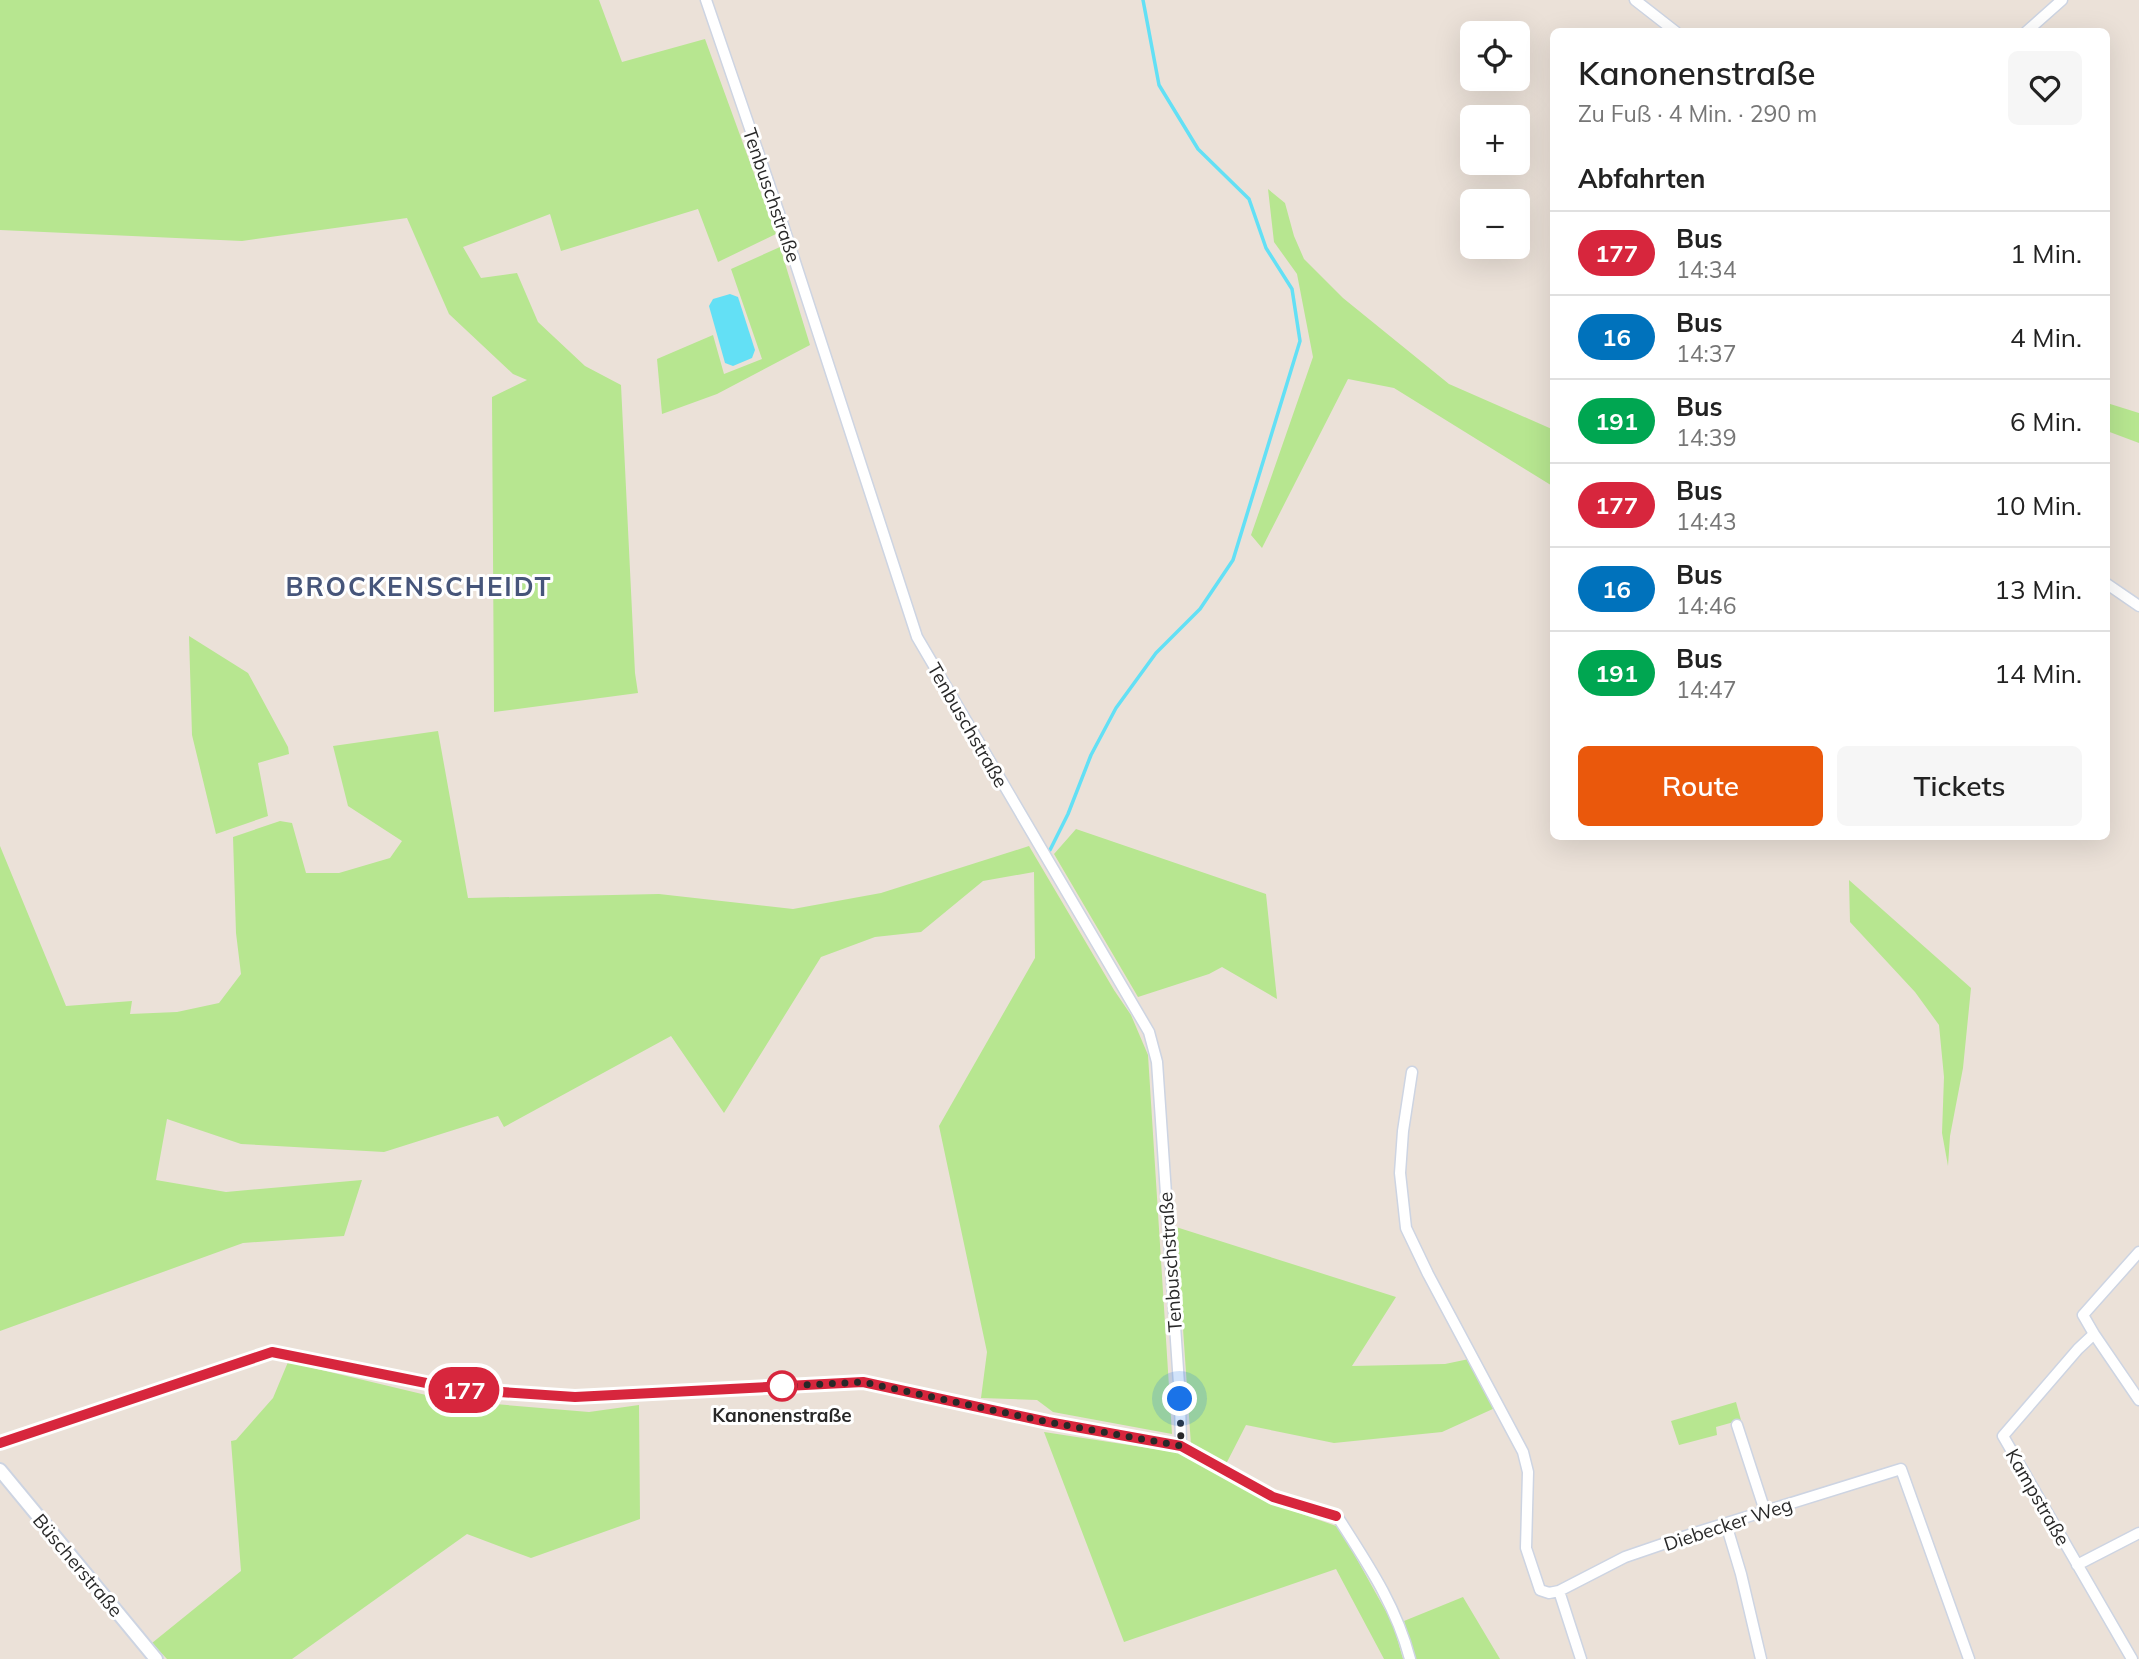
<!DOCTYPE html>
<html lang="de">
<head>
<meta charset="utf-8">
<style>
  body { margin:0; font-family:Mulish,sans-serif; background:#f6f6f6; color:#222; height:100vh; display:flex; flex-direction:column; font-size:26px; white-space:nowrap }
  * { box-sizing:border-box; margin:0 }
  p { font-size:23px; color:#767676 }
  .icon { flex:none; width:38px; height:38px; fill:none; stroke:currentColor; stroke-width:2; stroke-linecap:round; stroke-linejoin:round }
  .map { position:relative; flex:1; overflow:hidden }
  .side { position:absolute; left:1550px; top:28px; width:560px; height:812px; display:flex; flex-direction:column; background:#fff; border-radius:10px; box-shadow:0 7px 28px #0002 }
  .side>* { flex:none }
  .badge { padding:0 14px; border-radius:23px; font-size:24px; line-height:46px }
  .fabs { position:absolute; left:1460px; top:21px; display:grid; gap:14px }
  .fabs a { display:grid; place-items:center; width:70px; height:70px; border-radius:10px; background:#fff; box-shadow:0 7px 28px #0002; font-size:35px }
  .you { position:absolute; width:35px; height:35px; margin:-18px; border:5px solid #fff; border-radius:50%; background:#1a73e8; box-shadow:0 0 0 10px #1a73e833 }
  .map>.badge { position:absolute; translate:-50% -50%; box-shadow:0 0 0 4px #fff }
  h2 { padding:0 28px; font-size:26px; line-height:63px }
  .round { display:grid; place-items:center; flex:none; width:74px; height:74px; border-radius:10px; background:#f6f6f6 }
  .head { display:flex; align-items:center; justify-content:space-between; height:119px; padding:0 28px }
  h1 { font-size:33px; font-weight:600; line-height:52px }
  .cta { display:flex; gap:14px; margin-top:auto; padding:14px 28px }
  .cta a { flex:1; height:80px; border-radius:10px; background:#ea580c; color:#fff; font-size:28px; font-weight:600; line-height:80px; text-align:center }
  .cta a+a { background:#f6f6f6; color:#222 }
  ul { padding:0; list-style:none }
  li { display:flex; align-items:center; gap:21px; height:84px; padding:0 28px; border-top:2px solid #e0e0e0 }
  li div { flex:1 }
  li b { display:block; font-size:26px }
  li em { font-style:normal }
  li .badge { min-width:77px; font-weight:700; text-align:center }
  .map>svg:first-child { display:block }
  .green { fill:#b7e690 }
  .water { fill:#63e0f5 }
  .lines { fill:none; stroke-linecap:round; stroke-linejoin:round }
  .stream { stroke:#63e0f5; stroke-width:3.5 }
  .minor-casing { stroke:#cdd4e2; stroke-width:13 }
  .tertiary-casing { stroke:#cdd4e2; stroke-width:16 }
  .minor { stroke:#fff; stroke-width:10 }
  .tertiary { stroke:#fff; stroke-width:12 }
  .line-casing { stroke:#fff; stroke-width:16 }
  .line { stroke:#d7263d; stroke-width:10 }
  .walk { stroke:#282828; stroke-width:7; stroke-dasharray:0 12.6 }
  .stop-dot { fill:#fff; stroke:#d7263d; stroke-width:3.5 }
  .labels { text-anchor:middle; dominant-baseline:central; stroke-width:6; stroke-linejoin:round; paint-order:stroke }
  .street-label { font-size:19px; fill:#282828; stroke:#fff }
  .stop-label { font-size:19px; font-weight:bold; fill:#282828; stroke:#fff }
  .district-label { font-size:26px; font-weight:bold; letter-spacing:2px; fill:#46557a; stroke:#fff }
</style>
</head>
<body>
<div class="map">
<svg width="2139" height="1659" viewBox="0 0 2139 1659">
  <rect width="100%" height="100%" fill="#ebe1d8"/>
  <path class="green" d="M0,0h599l23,62 83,-23 71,195 -58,28 -20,-53 -137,42 -11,-37 -87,33 18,31 36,-5 21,49 47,44 36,19 14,288 3,20 -144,19 -2,-315 35,-17 -14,-6 -64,-60 -42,-96 -165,23 -242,-11z
    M1268,189l17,14 9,33 10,23 39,39 106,86 105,46v57l-160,-99 -46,-9 -86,169 -11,-13 62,-178 -16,-83 -23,-32z
    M780,247l30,98 -93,49 -55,20 -5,-55 56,-24 11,39 38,-15 -31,-90z
    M2107,403l32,10v30l-32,-12z
    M189,636l59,37 40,74 1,7 -31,9 10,53 -52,18 -24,-99z
    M438,731l30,167 191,-4 134,15 88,-16 148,-47 85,144 17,25 17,40 24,379 -119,-22 -16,-12 -56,-2 6,-46 -48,-226 96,-168 -1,-86 -51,9 -62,51 -46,5 -54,20 -97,156 -53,-77 -167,91 -6,-11 -114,36 -143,-8 -74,-25 -11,61 70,12 136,-12 -18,56 -101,7 -243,88v-485l66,160 66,-5 -2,13 47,-2 42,-9 22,-29 -5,-41 -3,-96 47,-16 12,2 14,50h33l51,-15 12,-17 -54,-35 -15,-60z
    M1076,829l190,65 11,105 -55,-32 -13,7 -71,23 -84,-143z
    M1849,880l122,108 -8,80 -13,68 -2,30 -6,-33 2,-56 -5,-52 -24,-33 -65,-70z
    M1176,1227l220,70 -44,69 93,-2 24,-5 26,49 -53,24 -108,11 -88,-18 -21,41 -34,-21z
    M288,1362l159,38 142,12 50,-7 1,114 -109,39 -64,-24 -175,125h-125l-15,-16 89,-72 -10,-130 5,-1 37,-42z
    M1736,1402l5,18 -25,7 1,8 -38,10 -8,-24z
    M1044,1432l137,21 98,53 60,21 54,97 10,35h-19l-48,-90 -212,73z
    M1463,1597l37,62h-85l-11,-38z"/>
  <path class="water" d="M730,294l8,3 17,53 -3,8 -19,8 -8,-3 -16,-57 4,-7z"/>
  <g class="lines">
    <path class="stream" d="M1050,850l18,-36 23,-59 25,-47 40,-55 44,-44 33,-49 67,-219 -8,-52 -26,-41 -17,-49 -51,-50 -39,-64 -16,-85"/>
    <defs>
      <path id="minor" d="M706,0l77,225 134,412 232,395 8,30 23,337 1,47
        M1635,0l41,32
        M2026,32l36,-32
        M2107,584l32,22
        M1412,1072l-9,59 -3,42 6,55 22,46 95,178 5,20 -2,76 14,42 9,3 10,-2 66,-34 73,-25 203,-63 68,190
        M2094,1334l45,66
        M1737,1425l28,86
        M0,1443l272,-91 184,37 119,8 288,-15 185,40 133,24 92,51 64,19c30,47 59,89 73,143
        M1726,1524l15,50 20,85
        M2077,1565l62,-32
        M1559,1591l22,68
        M2132,1659l-129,-223 75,-87 16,-15 -11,-19 56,-63"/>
      <path id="tertiary" d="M0,1470l156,189"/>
    </defs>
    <use href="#minor" class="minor-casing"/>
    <use href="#tertiary" class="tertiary-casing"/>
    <use href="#minor" class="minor"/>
    <use href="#tertiary" class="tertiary"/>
  </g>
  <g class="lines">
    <defs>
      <path id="line" d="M0,1443l272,-91 184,37 119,8 288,-15 185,40 133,24 92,51 63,19"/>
    </defs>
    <use href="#line" class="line-casing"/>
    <use href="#line" class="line"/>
    <path class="walk" d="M782,1386l81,-4 185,40 133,24 -1,-47"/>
  </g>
  <circle class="stop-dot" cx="782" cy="1386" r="14"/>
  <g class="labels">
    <g class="street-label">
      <text transform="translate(772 195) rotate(71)">Tenbuschstraße</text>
      <text transform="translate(968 725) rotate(60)">Tenbuschstraße</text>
      <text transform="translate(1170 1262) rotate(-94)">Tenbuschstraße</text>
      <text transform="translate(2038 1497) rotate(60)">Kampstraße</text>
      <text transform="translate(1728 1524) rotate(-18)">Diebecker Weg</text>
      <text transform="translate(78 1565) rotate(50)">Büscherstraße</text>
    </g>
    <g class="stop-label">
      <text x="782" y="1415">Kanonenstraße</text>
    </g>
    <g class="district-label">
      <text x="419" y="586">BROCKENSCHEIDT</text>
    </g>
  </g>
</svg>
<div class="fabs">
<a><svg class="icon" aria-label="locate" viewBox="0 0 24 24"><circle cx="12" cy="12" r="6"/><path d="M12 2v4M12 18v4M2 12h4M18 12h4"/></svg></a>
<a>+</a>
<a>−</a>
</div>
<div class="you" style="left:1180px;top:1399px"></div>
<b class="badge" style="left:464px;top:1390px;background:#d7263d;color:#fff">177</b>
<section class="side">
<div class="head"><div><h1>Kanonenstraße</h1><p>Zu Fuß · 4 Min. · 290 m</p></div><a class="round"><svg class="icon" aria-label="heart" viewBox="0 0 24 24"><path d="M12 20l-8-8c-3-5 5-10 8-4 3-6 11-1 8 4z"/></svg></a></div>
<h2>Abfahrten</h2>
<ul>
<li><span class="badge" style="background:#d7263d;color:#fff">177</span><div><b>Bus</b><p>14:34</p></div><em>1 Min.</em></li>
<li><span class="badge" style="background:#0072bc;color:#fff">16</span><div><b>Bus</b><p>14:37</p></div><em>4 Min.</em></li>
<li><span class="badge" style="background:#00a651;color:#fff">191</span><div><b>Bus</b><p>14:39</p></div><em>6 Min.</em></li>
<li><span class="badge" style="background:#d7263d;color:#fff">177</span><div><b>Bus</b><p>14:43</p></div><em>10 Min.</em></li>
<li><span class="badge" style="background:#0072bc;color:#fff">16</span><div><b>Bus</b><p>14:46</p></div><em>13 Min.</em></li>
<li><span class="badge" style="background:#00a651;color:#fff">191</span><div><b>Bus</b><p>14:47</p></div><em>14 Min.</em></li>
</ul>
<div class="cta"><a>Route</a><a>Tickets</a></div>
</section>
</div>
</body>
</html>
